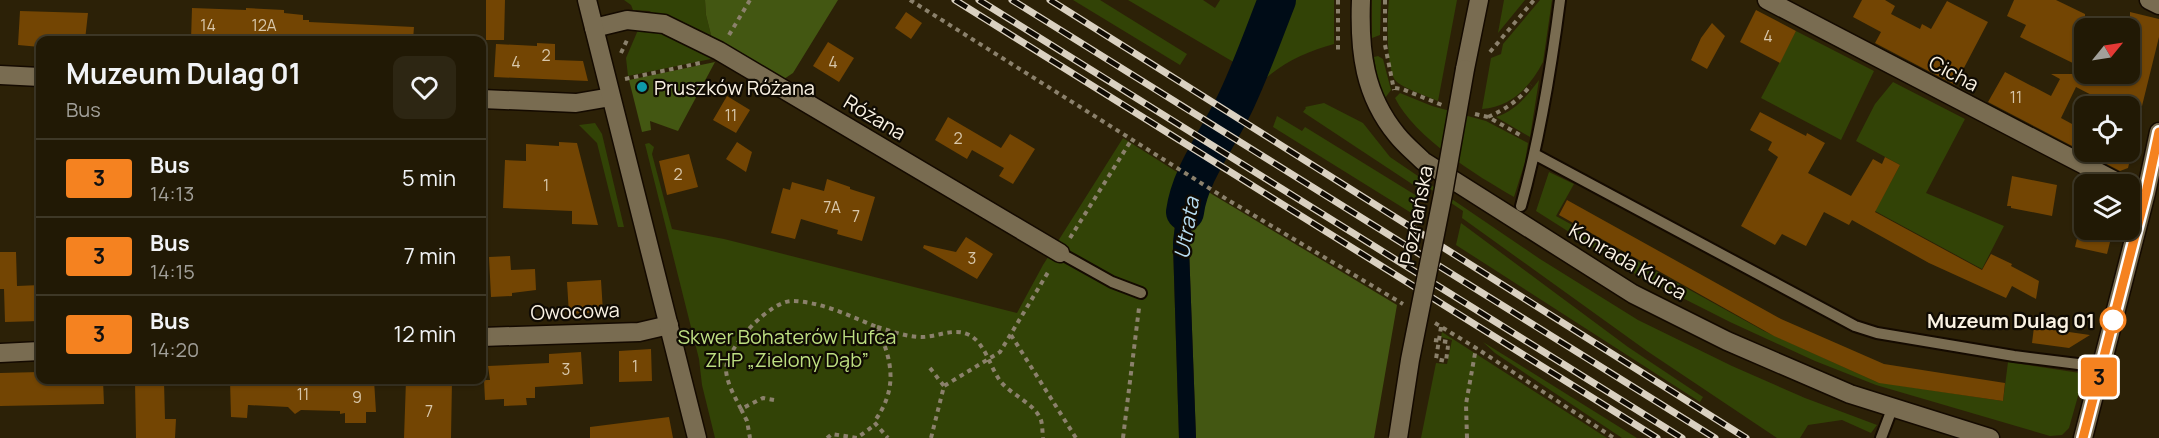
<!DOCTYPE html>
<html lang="en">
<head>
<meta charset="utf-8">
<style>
  body { margin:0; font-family:Manrope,sans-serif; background:#2d2613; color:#f1f3f6; height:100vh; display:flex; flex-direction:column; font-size:22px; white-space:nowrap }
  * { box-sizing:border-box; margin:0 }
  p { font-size:20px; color:#a2a09a }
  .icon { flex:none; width:33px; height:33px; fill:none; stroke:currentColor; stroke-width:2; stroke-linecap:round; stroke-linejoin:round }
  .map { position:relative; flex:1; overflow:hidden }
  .details { position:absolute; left:36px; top:36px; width:450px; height:348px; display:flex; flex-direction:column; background:#211905; border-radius:12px; box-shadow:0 2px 4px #0004,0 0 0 2px #3e3827 }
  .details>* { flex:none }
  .badge { padding:0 12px; border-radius:4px; font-size:21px; line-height:39px }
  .needle { width:39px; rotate:60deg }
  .buttons { position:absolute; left:2074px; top:18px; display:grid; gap:12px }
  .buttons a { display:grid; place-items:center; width:66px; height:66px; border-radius:12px; background:#211905; box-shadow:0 2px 4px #0004,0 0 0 2px #3e3827; font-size:30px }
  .map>.badge { position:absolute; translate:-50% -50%; box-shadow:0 0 0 3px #fff }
  .round { display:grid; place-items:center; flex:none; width:63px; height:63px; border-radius:12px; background:#2d2613 }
  .headline { display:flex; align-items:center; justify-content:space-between; height:102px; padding:0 30px }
  h1 { font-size:28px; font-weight:700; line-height:45px }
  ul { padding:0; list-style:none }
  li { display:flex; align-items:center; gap:18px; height:78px; padding:0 30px; border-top:2px solid #3e3827 }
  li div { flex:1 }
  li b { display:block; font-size:22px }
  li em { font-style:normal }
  li .badge { min-width:66px; font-weight:700; text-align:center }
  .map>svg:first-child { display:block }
  .green { fill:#324306 }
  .forest { fill:#435712 }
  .water { fill:#000c17 }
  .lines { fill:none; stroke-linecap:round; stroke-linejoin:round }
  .river { stroke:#000c17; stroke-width:38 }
  .building { fill:#734503 }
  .service-casing { stroke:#140a00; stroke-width:14 }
  .minor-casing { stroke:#140a00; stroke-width:21 }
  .tertiary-casing { stroke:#140a00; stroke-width:21 }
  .secondary-casing { stroke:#140a00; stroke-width:21 }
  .path { stroke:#8b816c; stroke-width:4; stroke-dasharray:4.5 4.5; stroke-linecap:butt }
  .service { stroke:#796c51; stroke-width:10 }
  .minor { stroke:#796c51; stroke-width:18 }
  .tertiary { stroke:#796c51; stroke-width:18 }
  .secondary { stroke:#796c51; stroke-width:18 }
  .rail-casing { stroke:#dad1c1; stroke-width:7 }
  .rail { stroke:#100b03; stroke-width:4.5; stroke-dasharray:14; stroke-linecap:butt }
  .secondary-bridge-casing { stroke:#140a00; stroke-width:21; stroke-linecap:butt }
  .path-bridge { stroke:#8b816c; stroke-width:4; stroke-dasharray:4.5 4.5; stroke-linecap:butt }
  .secondary-bridge { stroke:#796c51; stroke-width:18 }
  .line-casing { stroke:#fff; stroke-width:14 }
  .line { stroke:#f58220; stroke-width:9 }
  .culture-dot { fill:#0f9aa8; stroke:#100b03; stroke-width:2 }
  .stop-dot { fill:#fff; stroke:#f58220; stroke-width:3 }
  .labels { text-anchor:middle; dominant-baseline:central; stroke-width:4.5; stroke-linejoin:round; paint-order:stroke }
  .number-label { font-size:16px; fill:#d8c7ab }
  .street-label { font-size:20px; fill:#faf2e3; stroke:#100b03 }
  .poi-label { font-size:20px; fill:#faf2e3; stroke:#100b03; text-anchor:start }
  .stop-label { font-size:20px; font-weight:bold; fill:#faf2e3; stroke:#100b03; text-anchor:end }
  .park-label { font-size:20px; fill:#bdde81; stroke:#100b03 }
  .water-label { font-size:21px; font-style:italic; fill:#b7ddf3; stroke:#100b03 }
</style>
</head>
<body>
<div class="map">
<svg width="2159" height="438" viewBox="0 0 2159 438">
  <rect width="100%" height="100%" fill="#2c2107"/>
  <path class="green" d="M624,0h81l1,15 6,24 -63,-28 -16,-1 -2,-5z
    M1073,0h27l87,54 -7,11z
    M1128,0h75l12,8 5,-8h49l-27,67z
    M1286,0h48v44c-25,7 -51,18 -70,36l-8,-5z
    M1372,0h9l-1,35 -8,3z
    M1389,0h68l-19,101c-9,-4 -38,-14 -43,-21 -9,-14 -8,-63 -6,-80z
    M1504,0h21l-27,33z
    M1540,0h12l-9,62c-13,25 -32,45 -61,47l9,-51 10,-4 2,-10z
    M637,28h15l60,27 -1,4 -83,17 -2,-18 12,-28z
    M1796,31l78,40 -33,69 -80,-42z
    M1378,56l5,3 8,31 -6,8 -7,-16 -4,-25z
    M1539,80l-9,57 -34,-20c20,-7 30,-20 43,-37z
    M1893,82l72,37 -39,74 78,33 -22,43 -107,-58 25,-46 -44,-24 19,-37z
    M1400,93l32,13 54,15 42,22 -3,19 -11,35c-38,-22 -99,-59 -119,-99z
    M1324,103l39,20 27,34 150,102 98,61 94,46 73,32 72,27 -6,8 -29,-13 -34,5 -8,13h-23l-130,-87 -185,-133 1,-7 -40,-27 -2,6 -118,-78 3,-4 -1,-1z
    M1277,116l25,15 3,-4 112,69 -4,18 -140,-87z
    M595,123l7,11 22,93h-6l-21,-84 -18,-18z
    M1123,138l65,41 -12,34 -3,31 6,194h-464l-13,-53 -3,-26 -54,-215 4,-1 5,4 -2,7 20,75 52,10 293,74 26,-48z
    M1549,172l25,12 -18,32 208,115 113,51 126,19 5,-39 72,11v16l-11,39 -7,7 -12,1 -174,-51 -61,-24 -85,-39 -93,-47 -101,-64z
    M1461,223l167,124 75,50 -3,5 -244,-157z
    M1442,332l165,106h-186l15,-75 11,1 5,-24 -11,-3z
    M1483,342l154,96h-15l-127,-85z"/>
  <path class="forest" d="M705,0h133l-45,73 -12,8 -69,-42 -6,-24z
    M715,62l-37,69 -28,-10 1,9 -9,2 -13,-52z
    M1200,187l197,118 -23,133h-178l-7,-190 4,-32z"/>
  <path class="water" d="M1197,163l12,7 -11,21 -5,25 -4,32 7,190h-17l-6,-194c3,-29 7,-56 24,-81z"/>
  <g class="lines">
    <path class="river" d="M1185,212c5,-39 36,-77 52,-113 15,-32 27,-66 40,-99"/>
  </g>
  <path class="building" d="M486,0h19l-1,40h-18z
    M1862,0h23l10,6 -4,8 29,15 2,-5 9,5 16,-28 41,21 -33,63 -80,-42 6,-11 -28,-15z
    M2014,0h42l29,14v55l-65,-32 6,-12 -19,-9z
    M192,8l54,2v-2l38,2v3l19,2v5h6v2l105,5 -1,13h-222z
    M1756,10l40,21 -16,32 -40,-21z
    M20,11l68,2 -3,27h-45v7l-22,-2z
    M906,12l16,11 -11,16 -16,-11z
    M2130,12l29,7v18l-17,69h-38l1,-4 -29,-15 -15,31 24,13v21h47l-4,16 -8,3 -132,-69 17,-30 46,24 9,-17 -9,-5h79z
    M1712,23l13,13 -18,33 -16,-9 10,-22z
    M828,42l26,16 -15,24 -26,-16z
    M537,43l18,1v16l28,1 5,20 -94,-4 2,-33 41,2z
    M727,96l23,14 -14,23 -23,-13z
    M1760,112l46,24 1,-3 18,10 -17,30 43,23 22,-37 9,5 3,-7 15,8 -25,47 107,58 9,-16 21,10 -1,2 28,15 -3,18 -24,-13 -6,12 -77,-35 -77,-43 -3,5 -25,-13 -18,34 -24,-12 -7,11 -34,-19 37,-69 -10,-7 4,-8 -22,-12z
    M948,117l53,31 9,-14 25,15 -22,35 -14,-8 5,-8 -32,-18 -5,9 -32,-19z
    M559,142l18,1 21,82 -26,-1v-13l-69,-3 2,-48 21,1v-17l33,2z
    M737,142l15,10 -6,20 -20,-13z
    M689,154l9,33 -31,8 -8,-34z
    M2012,176l45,9 -5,31 -41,-8v-2h-4z
    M827,179l23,8v2l25,8 -13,44 -25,-7 1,-4 -37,-11 -6,20 -24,-6 12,-45 7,2 2,-8 32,9z
    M1567,200l214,119 103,45 121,19 -2,18 -124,-18 -105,-47 -215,-121z
    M2079,230h34l-6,24 -32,-7z
    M966,237l27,17 -16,25 -54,-31 1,-3 32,7z
    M0,252h16l1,34 23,-1v36l-35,1 -1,-33h-4z
    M510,256l1,14 24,-1 1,21 -24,3v3l-21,1 -2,-40z
    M601,280l2,32 -34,2 -2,-32z
    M2034,327l56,8 -21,13 -37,-5z
    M651,349l1,32 -33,1v-31z
    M581,352l2,32 -48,3v11h-9l1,7 -23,1v-7l-19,1 -1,-20h6l-2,-14 61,-3v-9z
    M40,372v8h63l1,24 -104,2v-33z
    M230,380l113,2 31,-2 2,32h-10v11h-21v-10l-5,1v-3l-39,-1 -6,4 -7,-7 -40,-2 -1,13 -16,-1z
    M406,380h46l-1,58h-47z
    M135,382h29l1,37h11l-1,19h-39z
    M669,417l4,21h-83v-11z"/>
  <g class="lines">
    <defs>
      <path id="service" d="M1536,155l319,171 22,7 137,23 88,11
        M1521,206c19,-68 30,-136 39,-206
        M1060,253l52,29 29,11
        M1881,438l11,-29"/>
      <path id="minor" d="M1361,0c-2,51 3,95 36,135 8,10 18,18 26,26l210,133 94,47 123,53 140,44
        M1767,0l354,184
        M2149,0l10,5
        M594,28l33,-8 37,4 55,27 341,202
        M0,75l40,2
        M482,99l94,4 35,-6
        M482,337l157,-5 30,-7
        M0,353l40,-2
        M2083,438l63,-245 13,-61"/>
      <path id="tertiary" d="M587,0l110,438"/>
      <path id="secondary" d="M1465,69l14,-69"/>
    </defs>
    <use href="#service" class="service-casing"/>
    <use href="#minor" class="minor-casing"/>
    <use href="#tertiary" class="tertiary-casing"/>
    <use href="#secondary" class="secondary-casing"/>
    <path class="path" d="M910,0l318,200 175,104
      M1338,0v51
      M1385,0v45l9,45
      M729,35l21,-35
      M1490,52l44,-52
      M621,53l7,-15
      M625,79l75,-16
      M1395,88l7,1 40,16
      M1475,114l13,3 34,19
      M1488,117c18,-8 31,-17 43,-32
      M1070,238l62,-99
      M1435,323l41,25 138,90
      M877,327c15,4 29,10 45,10 15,0 30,-9 45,-3 18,7 23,34 34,48 11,13 30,20 38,34 4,6 3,14 4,22
      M1441,327l-5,32 10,2 2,-15
      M1011,335l65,103
      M930,368l14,18
      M774,400l-11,-2 -22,11c-6,-12 -14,-25 -15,-39 0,-22 44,-70 67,-69 29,1 57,15 84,26 16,35 21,62 -3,95l14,16
      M741,409l6,12 3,17
      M827,438l5,-4 25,4 19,-14
      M931,438l13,-52 56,-34 50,-83
      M1123,438l16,-130
      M1467,438l-1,-34 10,-56"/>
    <use href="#service" class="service"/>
    <use href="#minor" class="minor"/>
    <use href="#tertiary" class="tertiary"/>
    <use href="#secondary" class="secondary"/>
    <defs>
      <path id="rail" d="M955,0l702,438
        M979,0l703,438
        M1012,0l703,438
        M1050,0l696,438"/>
    </defs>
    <use href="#rail" class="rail-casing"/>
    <use href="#rail" class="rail"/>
    <defs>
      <path id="secondary-bridge" d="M1398,438l12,-78 33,-166 22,-125"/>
    </defs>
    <use href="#secondary-bridge" class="secondary-bridge-casing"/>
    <path class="path-bridge" d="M1434,340l14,2v4"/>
    <use href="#secondary-bridge" class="secondary-bridge"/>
  </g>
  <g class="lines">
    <defs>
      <path id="line" d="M2083,438l63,-245 13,-61"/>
    </defs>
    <use href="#line" class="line-casing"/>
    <use href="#line" class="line"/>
  </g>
  <circle class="culture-dot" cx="642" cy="87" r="6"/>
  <circle class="stop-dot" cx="2113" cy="320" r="12"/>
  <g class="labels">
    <g class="number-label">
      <text x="208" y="25">14</text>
      <text x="264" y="25">12A</text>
      <text x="1768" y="36">4</text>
      <text x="546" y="55">2</text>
      <text x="516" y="62">4</text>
      <text x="833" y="62">4</text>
      <text x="2016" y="97">11</text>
      <text x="731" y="115">11</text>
      <text x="958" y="138">2</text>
      <text x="678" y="174">2</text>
      <text x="546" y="185">1</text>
      <text x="832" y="207">7A</text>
      <text x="856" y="216">7</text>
      <text x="972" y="258">3</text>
      <text x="635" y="366">1</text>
      <text x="566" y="369">3</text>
      <text x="303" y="394">11</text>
      <text x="357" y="397">9</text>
      <text x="429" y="411">7</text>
    </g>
    <g class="street-label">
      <text transform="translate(1954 73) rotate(28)">Cicha</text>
      <text transform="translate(875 117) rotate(31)">Różana</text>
      <text transform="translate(1416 215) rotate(-79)">Poznańska</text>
      <text transform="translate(1628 261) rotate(30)">Konrada Kurca</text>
      <text transform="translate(575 311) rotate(-2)">Owocowa</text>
    </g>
    <g class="poi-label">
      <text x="654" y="87">Pruszków Różana</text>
    </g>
    <g class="stop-label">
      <text x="2095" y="320">Muzeum Dulag 01</text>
    </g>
    <g class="park-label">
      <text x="787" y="336">Skwer Bohaterów Hufca<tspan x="787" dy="23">ZHP „Zielony Dąb”</tspan></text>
    </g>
    <g class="water-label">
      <text transform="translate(1186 228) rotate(-80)">Utrata</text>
    </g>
  </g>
</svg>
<div class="buttons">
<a><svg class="needle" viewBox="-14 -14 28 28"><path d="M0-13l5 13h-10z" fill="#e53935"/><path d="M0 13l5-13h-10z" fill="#a2a09a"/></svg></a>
<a><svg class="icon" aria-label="locate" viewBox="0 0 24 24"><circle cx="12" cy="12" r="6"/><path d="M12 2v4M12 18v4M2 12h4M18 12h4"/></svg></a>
<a><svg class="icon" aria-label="layers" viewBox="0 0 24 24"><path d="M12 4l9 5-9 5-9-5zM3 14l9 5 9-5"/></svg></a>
</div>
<b class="badge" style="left:2099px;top:377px;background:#f58220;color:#111">3</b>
<section class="details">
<div class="headline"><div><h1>Muzeum Dulag 01</h1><p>Bus</p></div><a class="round"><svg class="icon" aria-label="heart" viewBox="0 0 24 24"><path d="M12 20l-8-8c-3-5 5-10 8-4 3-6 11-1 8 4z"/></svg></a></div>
<ul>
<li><span class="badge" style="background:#f58220;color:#111">3</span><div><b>Bus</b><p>14:13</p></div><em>5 min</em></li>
<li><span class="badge" style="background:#f58220;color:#111">3</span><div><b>Bus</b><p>14:15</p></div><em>7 min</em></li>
<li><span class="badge" style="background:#f58220;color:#111">3</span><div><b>Bus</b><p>14:20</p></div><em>12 min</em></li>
</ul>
</section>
</div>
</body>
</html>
